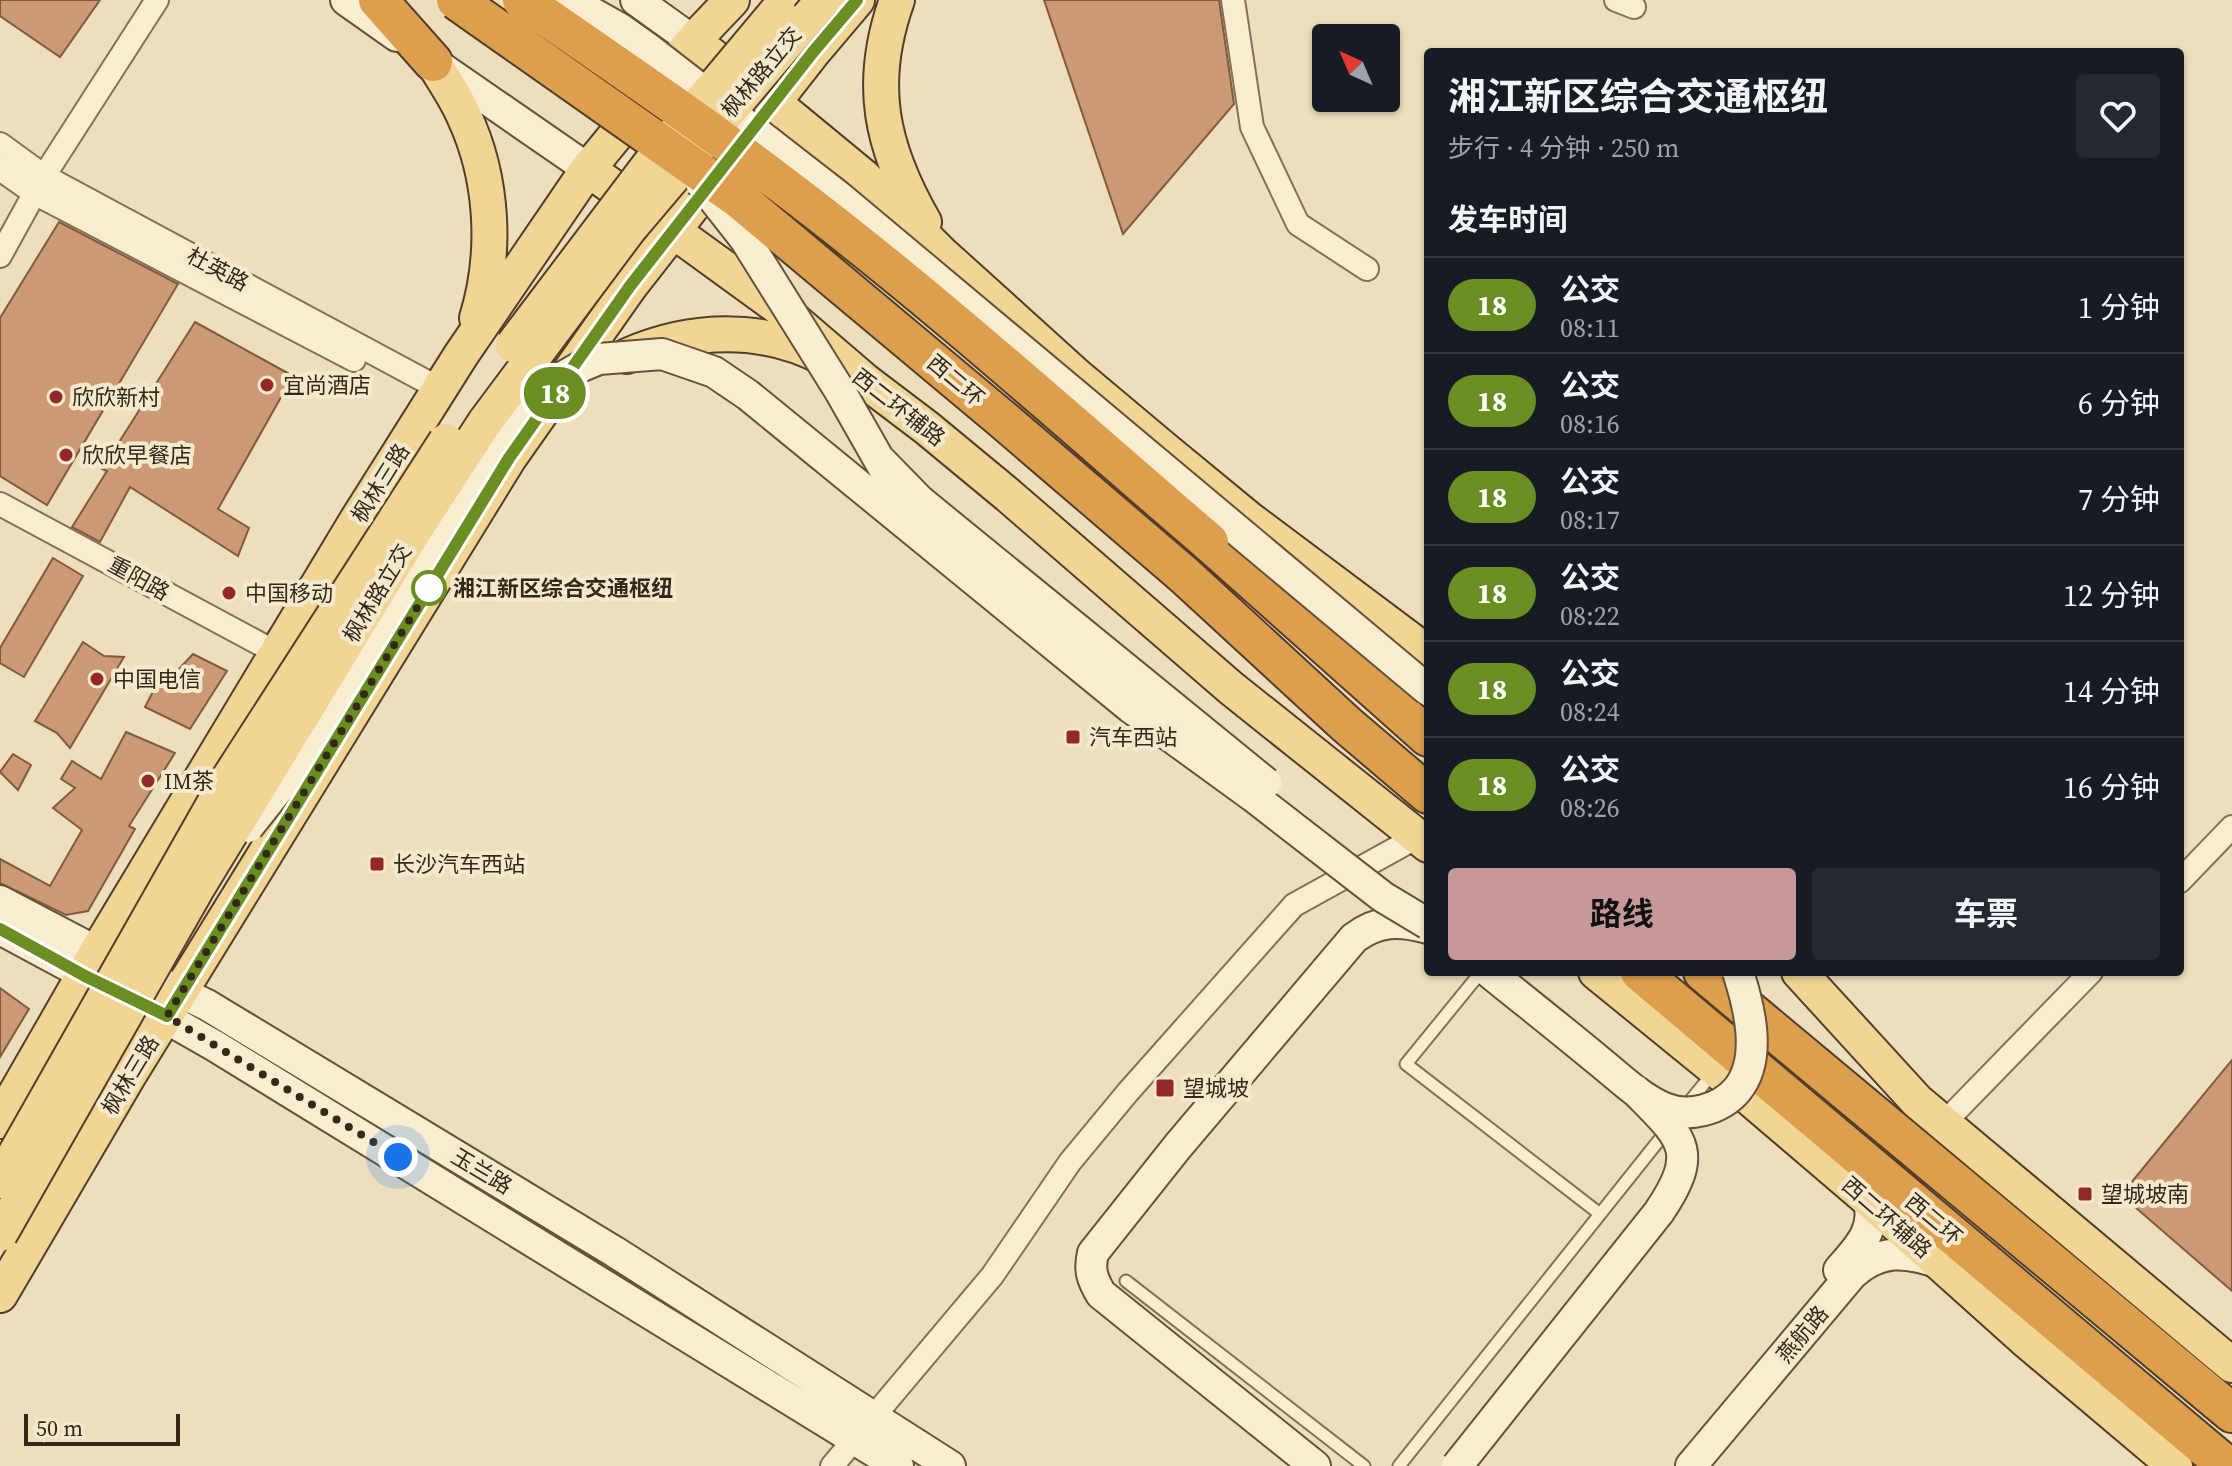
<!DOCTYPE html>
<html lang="zh">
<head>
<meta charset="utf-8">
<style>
  body { margin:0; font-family:"Source Serif 4","Noto Sans SC",serif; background:#242831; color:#f1f3f6; height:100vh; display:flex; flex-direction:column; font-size:30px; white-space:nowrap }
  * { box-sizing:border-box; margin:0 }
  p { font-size:26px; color:#9ea1a6 }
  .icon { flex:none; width:44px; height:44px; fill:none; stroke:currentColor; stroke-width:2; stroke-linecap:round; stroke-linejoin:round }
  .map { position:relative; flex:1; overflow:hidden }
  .side { position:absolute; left:1424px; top:48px; width:760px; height:928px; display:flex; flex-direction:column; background:#171b24; border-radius:8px; box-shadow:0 2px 6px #0004 }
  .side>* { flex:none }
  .badge { padding:0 16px; border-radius:26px; font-size:28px; line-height:52px }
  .needle { width:52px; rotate:316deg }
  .controls { position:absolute; left:1312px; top:24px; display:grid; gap:16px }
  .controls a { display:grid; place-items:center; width:88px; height:88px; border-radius:8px; background:#171b24; box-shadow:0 2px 6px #0004; font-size:40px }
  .scale { position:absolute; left:24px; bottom:20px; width:156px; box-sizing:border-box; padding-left:8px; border:4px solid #34281b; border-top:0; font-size:22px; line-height:28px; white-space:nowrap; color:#34281b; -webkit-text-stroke:6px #f5e9cd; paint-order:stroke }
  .you { position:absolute; width:40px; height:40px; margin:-20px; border:6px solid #fff; border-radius:50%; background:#1a73e8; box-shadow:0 0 0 12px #1a73e833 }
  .map>.badge { position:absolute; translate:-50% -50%; box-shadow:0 0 0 4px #fff }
  h2 { padding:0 24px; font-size:30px; line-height:72px }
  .round { display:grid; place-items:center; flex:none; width:84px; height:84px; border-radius:8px; background:#242831 }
  .headline { display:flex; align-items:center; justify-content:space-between; height:136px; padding:0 24px }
  h1 { font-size:38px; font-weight:700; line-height:60px }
  .primary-button { display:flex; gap:16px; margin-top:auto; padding:16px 24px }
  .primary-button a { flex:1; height:92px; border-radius:8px; background:#c79899; color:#111; font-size:32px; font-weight:700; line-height:92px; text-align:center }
  .primary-button a+a { background:#242831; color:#f1f3f6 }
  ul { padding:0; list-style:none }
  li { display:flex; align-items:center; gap:24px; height:96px; padding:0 24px; border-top:2px solid #363941 }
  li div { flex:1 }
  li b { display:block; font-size:30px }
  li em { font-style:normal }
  li .badge { min-width:88px; font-weight:700; text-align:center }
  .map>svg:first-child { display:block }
  .building { fill:#cb9973; stroke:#835a3d; stroke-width:2 }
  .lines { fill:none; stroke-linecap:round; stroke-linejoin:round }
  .lane-casing { stroke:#857057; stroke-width:15 }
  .street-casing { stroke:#857057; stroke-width:26 }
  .secondary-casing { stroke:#66513a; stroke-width:34 }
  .primary-casing { stroke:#523e2b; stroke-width:38 }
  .highway-casing { stroke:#523e2b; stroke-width:42 }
  .lane { stroke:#f8edd0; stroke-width:11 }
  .street { stroke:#f8edd0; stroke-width:22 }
  .secondary { stroke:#f8edd0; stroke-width:30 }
  .primary { stroke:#f1d594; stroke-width:34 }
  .highway { stroke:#dd9f4d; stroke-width:38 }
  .secondary-bridge-casing { stroke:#66513a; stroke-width:34; stroke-linecap:butt }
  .primary-bridge-casing { stroke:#523e2b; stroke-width:38; stroke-linecap:butt }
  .highway-bridge-casing { stroke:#523e2b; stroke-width:42; stroke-linecap:butt }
  .secondary-bridge { stroke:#f8edd0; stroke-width:30 }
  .primary-bridge { stroke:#f1d594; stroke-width:34 }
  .highway-bridge { stroke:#dd9f4d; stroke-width:38 }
  .line-casing { stroke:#fff; stroke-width:18 }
  .line { stroke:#6b8e23; stroke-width:12 }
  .walk { stroke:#34281b; stroke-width:8; stroke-dasharray:0 14.4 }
  .poi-dot { fill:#932828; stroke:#f5e9cd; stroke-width:3 }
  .stop-dot { fill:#fff; stroke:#6b8e23; stroke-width:4 }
  .labels { text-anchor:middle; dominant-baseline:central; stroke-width:8; stroke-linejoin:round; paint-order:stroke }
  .street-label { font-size:22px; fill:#34281b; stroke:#f5e9cd }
  .poi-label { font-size:22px; fill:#34281b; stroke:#f5e9cd; text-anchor:start }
  .stop-label { font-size:22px; font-weight:bold; fill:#34281b; stroke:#f5e9cd; text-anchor:start }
</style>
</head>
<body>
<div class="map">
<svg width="2232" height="1466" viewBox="0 0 2232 1466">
  <rect width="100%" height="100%" fill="#eddfbe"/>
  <path class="building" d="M0,0h100l-40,57 -60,-41z
    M1044,0h175l15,104 -111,130z
    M59,222l119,62 -131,221 -47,-29v-158z
    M195,322l98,54 -75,133 31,19 -11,28 -108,-69 -30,55 -28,-15 35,-56 -5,-2z
    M53,558l30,18 -59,101 -24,-14v-15z
    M83,642l21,14 20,1 -54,91 -13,-15 -22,-12z
    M193,654l34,17 -37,58 -45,-22 17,-33 16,-4z
    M126,732l49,21 -46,73 6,3 -47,82 -22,4 -66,-32v-24l50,27 32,-56 -29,-22 22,-20 -14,-9 11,-18 29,18z
    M13,754l18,11 -13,25 -18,-18z
    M0,988l29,21 -29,48z
    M2232,1060v231l-111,-96z"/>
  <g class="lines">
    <defs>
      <path id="lane" d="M1481,972l-75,92 194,150
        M1686,1106l27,-33
        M1126,1281l238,185
        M1399,1466l269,-337"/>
      <path id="street" d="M1233,0l19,127 46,97 69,45
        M1616,0l18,7
        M0,144l44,32 396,213
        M0,169l34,24 320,167
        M0,256l44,-80 113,-176
        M0,504l277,149
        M2180,881l52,-54
        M1944,1123l147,-151
        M832,1466l160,-190 78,-114 58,-70 166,-187 123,-68"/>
      <path id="secondary" d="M346,0l51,36
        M636,0l57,41
        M436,64l152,105
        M0,901l97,51 110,53 408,247 335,214
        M0,929l106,57
        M145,1006l70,40 683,420
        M1839,1270c19,-22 39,-41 29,-71
        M1315,1466l-214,-172c-9,-15 -12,-24 -8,-41l85,-107 176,-208c24,-18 45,-18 74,-10
        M1691,1466l161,-192c28,-25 54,-23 87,-11"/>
      <path id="primary" d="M897,0c-30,84 -16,147 27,222
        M693,41l80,61 91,75 78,77 135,122 87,73 85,70 179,134
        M433,62c10,17 23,35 31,54 29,62 33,137 13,202
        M588,169l193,140 84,72 62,47 81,67 223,193 197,157
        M627,356c63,-28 137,-31 199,3
        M1596,972l129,105 150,128 153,137 147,124
        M1799,972l118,129 315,264
        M0,1121l97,-169 260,-432 104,-165 127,-186 105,-128 39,-41
        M0,1295l129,-220 380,-617 121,-172 183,-234 44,-52"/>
      <path id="highway" d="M378,0l55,62
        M1209,542l219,195
        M1183,574l164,151 81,69
        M1640,972l587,494
        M1703,972l529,441"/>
    </defs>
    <use href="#lane" class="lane-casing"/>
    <use href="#street" class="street-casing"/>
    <use href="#secondary" class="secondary-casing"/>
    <use href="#primary" class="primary-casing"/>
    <use href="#highway" class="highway-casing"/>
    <use href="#lane" class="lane"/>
    <use href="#street" class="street"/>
    <use href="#secondary" class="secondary"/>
    <use href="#primary" class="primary"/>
    <use href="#highway" class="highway"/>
    <defs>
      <path id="secondary-bridge" d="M569,0l50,28 31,22 188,146 590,494
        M701,183l44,56 95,152 50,88
        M881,461l39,40 346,282
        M248,827l54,-68 140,-234 55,-83 22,-30 23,-23 40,-23 17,-7 63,-5 52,18 34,23 382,312 124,90 129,100 45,27
        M1489,972c37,30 74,59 110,89 20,16 41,37 65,47 24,10 56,2 73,-18 26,-31 12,-84 1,-118
        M1457,1466l202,-254c42,-62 23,-74 -24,-122"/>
      <path id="primary-bridge" d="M513,345l143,-189 122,-146
        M0,1181l227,-400 219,-340
        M0,1234l196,-344 220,-362 69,-106 144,-193 194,-229"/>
      <path id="highway-bridge" d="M456,0l283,199 263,220 181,155
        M522,0c87,60 174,119 258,183 149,112 288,238 429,359"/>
    </defs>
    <use href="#secondary-bridge" class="secondary-bridge-casing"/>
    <use href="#primary-bridge" class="primary-bridge-casing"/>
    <use href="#highway-bridge" class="highway-bridge-casing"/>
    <use href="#secondary-bridge" class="secondary-bridge"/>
    <use href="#primary-bridge" class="primary-bridge"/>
    <use href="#highway-bridge" class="highway-bridge"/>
  </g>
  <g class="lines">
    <defs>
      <path id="line" d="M0,929l85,47 82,40 342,-558 121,-172 183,-234 44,-52"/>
    </defs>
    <use href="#line" class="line-casing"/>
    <use href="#line" class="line"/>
    <path class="walk" d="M398,1157l-231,-141 262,-428"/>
  </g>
  <g class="poi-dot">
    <circle cx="267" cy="385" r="8"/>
    <circle cx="56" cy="397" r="8"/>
    <circle cx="66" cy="455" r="8"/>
    <circle cx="229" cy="593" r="8"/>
    <circle cx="97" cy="679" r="8"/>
    <rect x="1065" y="729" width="16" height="16" rx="4"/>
    <circle cx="148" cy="781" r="8"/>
    <rect x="369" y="856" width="16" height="16" rx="4"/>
    <rect x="1155" y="1078" width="20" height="20" rx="4"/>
    <rect x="2077" y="1186" width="16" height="16" rx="4"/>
  </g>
  <circle class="stop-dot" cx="429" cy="588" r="16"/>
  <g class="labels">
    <g class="street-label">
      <text transform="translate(761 72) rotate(-50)">枫林路立交</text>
      <text transform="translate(218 269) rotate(28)">杜英路</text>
      <text transform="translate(956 380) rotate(40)">西二环</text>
      <text transform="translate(899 407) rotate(38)">西二环辅路</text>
      <text transform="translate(380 483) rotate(-58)">枫林三路</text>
      <text transform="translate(139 578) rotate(29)">重阳路</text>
      <text transform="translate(377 593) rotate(-59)">枫林路立交</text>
      <text transform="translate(130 1075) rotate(-59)">枫林三路</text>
      <text transform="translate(482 1171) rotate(31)">玉兰路</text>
      <text transform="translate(1887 1217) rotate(41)">西二环辅路</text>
      <text transform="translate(1934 1219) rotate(40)">西二环</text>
      <text transform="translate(1802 1334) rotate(-50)">燕航路</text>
    </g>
    <g class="poi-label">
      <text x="283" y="385">宜尚酒店</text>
      <text x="72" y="397">欣欣新村</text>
      <text x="82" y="455">欣欣早餐店</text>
      <text x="245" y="593">中国移动</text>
      <text x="113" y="679">中国电信</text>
      <text x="1089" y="737">汽车西站</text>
      <text x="164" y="781">IM茶</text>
      <text x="393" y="864">长沙汽车西站</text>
      <text x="1183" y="1088">望城坡</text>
      <text x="2101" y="1194">望城坡南</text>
    </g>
    <g class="stop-label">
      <text x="453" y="588">湘江新区综合交通枢纽</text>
    </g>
  </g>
</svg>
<div class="controls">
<a><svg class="needle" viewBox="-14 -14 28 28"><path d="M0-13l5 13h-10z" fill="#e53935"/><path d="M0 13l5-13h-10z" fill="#9ea1a6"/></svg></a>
</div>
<div class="scale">50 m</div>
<div class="you" style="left:398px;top:1157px"></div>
<b class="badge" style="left:555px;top:393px;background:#6b8e23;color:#fff">18</b>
<section class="side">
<div class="headline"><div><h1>湘江新区综合交通枢纽</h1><p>步行 · 4 分钟 · 250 m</p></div><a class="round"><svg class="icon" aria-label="heart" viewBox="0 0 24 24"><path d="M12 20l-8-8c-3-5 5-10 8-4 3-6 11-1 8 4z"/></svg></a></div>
<h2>发车时间</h2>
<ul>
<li><span class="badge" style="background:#6b8e23;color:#fff">18</span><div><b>公交</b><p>08:11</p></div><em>1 分钟</em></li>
<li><span class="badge" style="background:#6b8e23;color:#fff">18</span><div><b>公交</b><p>08:16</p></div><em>6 分钟</em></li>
<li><span class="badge" style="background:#6b8e23;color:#fff">18</span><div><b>公交</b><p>08:17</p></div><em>7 分钟</em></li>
<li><span class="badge" style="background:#6b8e23;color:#fff">18</span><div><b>公交</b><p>08:22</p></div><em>12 分钟</em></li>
<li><span class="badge" style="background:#6b8e23;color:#fff">18</span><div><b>公交</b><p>08:24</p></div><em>14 分钟</em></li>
<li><span class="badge" style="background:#6b8e23;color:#fff">18</span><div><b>公交</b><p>08:26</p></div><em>16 分钟</em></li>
</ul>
<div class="primary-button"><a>路线</a><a>车票</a></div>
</section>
</div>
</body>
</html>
